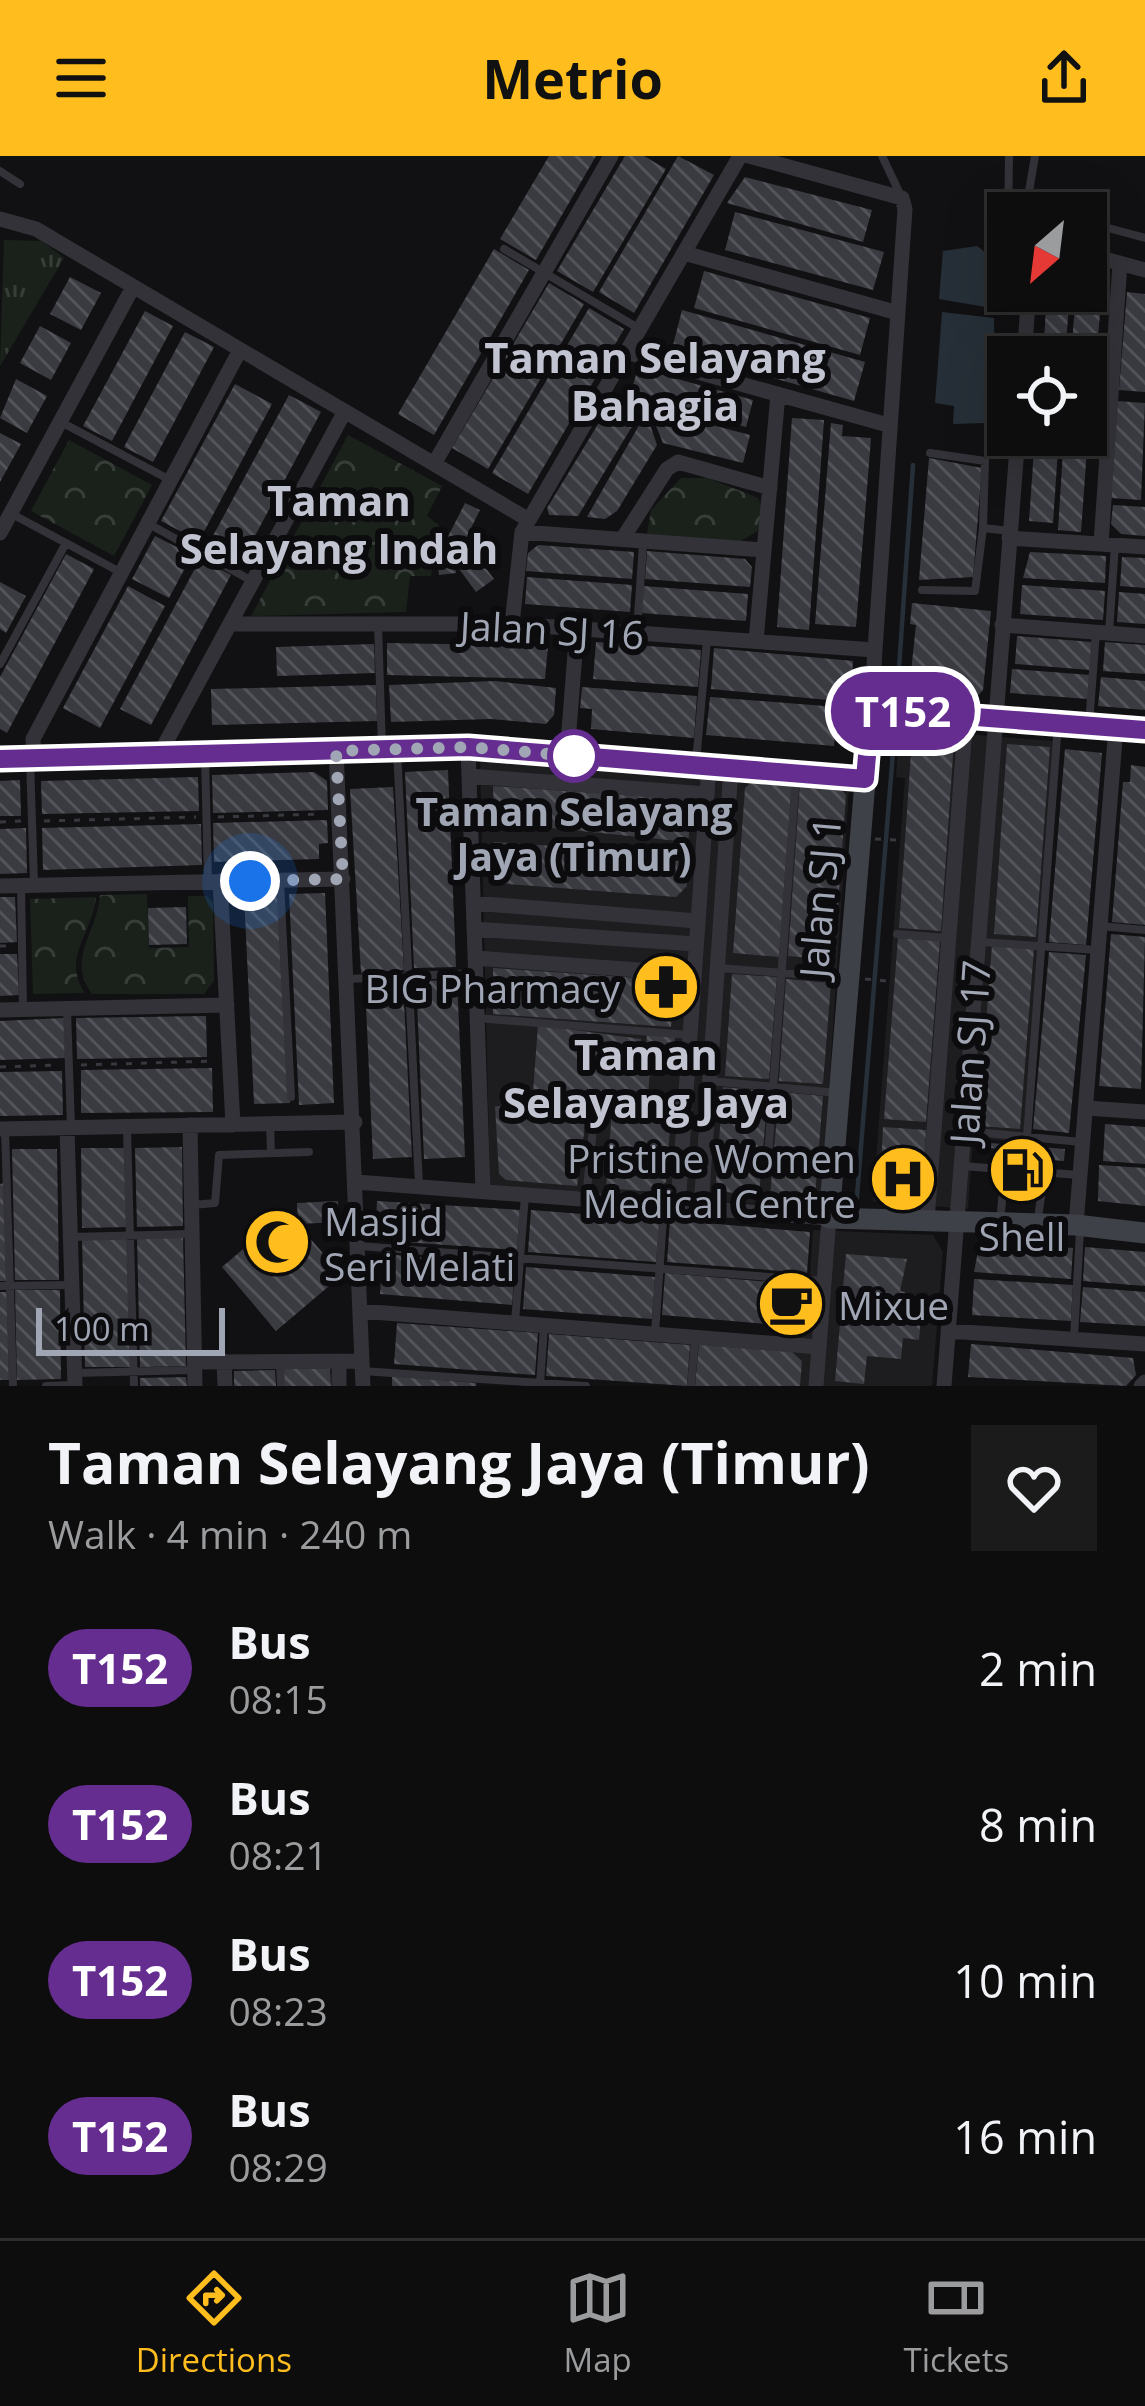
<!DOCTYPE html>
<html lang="en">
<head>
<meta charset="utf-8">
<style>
  body { margin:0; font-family:"Open Sans",sans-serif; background:#1b1b1c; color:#f1f3f6; height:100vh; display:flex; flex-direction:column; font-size:45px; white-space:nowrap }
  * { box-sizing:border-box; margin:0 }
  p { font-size:39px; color:#9a9c9e }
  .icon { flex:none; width:66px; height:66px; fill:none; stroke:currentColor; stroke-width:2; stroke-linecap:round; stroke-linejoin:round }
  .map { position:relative; height:1230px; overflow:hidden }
  .panel { display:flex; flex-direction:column; background:#0d0d0e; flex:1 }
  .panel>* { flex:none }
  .badge { padding:0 24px; border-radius:39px; font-size:42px; line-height:78px }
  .needle { width:78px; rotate:208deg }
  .fabs { position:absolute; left:987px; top:36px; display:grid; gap:24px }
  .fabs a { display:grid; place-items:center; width:120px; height:120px; border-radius:0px; background:#0d0d0e; box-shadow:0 12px 48px #0002,0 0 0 3px #2d2d2e; font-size:60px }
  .scale { position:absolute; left:36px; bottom:30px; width:189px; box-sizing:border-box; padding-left:12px; border:6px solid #a1a6b5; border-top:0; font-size:33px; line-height:42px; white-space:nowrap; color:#a1a6b5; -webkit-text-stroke:9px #0c0c0e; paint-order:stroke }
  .you { position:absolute; width:60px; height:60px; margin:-30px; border:9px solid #fff; border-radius:50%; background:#1a73e8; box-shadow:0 0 0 18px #1a73e833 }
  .map>.badge { position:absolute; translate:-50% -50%; box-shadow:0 0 0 6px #fff }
  .round { display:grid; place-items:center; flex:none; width:126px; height:126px; border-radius:0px; background:#1b1b1c }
  .overview { display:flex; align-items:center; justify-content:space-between; height:204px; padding:0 48px }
  h1 { font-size:57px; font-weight:700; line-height:90px }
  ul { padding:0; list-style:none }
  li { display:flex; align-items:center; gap:36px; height:156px; padding:0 48px }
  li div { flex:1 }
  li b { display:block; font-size:45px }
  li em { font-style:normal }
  li .badge { min-width:132px; font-weight:700; text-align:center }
  header { display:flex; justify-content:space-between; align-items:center; height:156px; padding:0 48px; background:#ffbe1d; color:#111; font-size:54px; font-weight:700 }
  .tab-bar { display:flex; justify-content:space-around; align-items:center; height:168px; border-top:3px solid #2d2d2e; background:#0d0d0e; font-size:33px; color:#9a9c9e }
  .tab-bar a { display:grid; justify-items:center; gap:6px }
  .tab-bar .on { color:#ffbe1d }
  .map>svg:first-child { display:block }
  .built { fill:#1d1d20 }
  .grass { fill:url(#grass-tufts) }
  .forest { fill:url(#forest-crowns) }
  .water { fill:#262f37 }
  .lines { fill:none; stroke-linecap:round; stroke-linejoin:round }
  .stream { stroke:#262f37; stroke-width:4.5 }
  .building { fill:url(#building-back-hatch) }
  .path { stroke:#38393f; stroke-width:3; stroke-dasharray:6 9; stroke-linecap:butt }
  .lane { stroke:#323238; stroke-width:8 }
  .street { stroke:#323238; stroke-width:15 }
  .secondary { stroke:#3f4148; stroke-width:21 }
  .line-casing { stroke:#fff; stroke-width:27 }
  .line { stroke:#662d91; stroke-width:18 }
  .walk { stroke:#a1a6b5; stroke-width:12; stroke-dasharray:0 21.6 }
  .stop-dot { fill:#fff; stroke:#662d91; stroke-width:6 }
  .labels { text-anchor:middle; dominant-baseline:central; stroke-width:12; stroke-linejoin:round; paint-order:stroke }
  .street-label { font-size:39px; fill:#a1a6b5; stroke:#0c0c0e }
  .stop-label { font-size:39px; font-weight:bold; fill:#a1a6b5; stroke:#0c0c0e }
  .poi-label { font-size:39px; fill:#a1a6b5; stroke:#0c0c0e; text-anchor:end }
  .neighbourhood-label { font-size:42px; font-weight:bold; fill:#c2c5d1; stroke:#0c0c0e }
</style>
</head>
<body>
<header><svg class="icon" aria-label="menu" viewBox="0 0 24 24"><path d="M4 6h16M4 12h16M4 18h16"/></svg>Metrio<svg class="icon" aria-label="share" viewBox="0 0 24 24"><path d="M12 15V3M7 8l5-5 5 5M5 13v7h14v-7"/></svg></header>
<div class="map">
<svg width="1145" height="1230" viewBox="0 0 1145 1230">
  <defs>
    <pattern id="grass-tufts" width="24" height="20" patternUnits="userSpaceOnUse" patternTransform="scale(3)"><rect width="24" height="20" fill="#19211a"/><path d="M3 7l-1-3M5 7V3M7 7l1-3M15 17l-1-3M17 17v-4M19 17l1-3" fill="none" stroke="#373e39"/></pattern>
    <pattern id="forest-crowns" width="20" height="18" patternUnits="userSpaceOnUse" patternTransform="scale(3)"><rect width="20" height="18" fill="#19211a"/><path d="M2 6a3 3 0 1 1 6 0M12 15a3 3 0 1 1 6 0" fill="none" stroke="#373e39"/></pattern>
    <pattern id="building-back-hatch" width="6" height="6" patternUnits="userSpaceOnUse" patternTransform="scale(3)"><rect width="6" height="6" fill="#3a3b41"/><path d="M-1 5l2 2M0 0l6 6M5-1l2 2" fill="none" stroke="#53545a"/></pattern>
  </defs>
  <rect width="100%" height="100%" fill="#111113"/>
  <path class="built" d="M899,573l155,12 -31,401 -50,-4 -5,71 -95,-8 32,-423 -9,-1z
    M480,602l369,30 -28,421 -331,-24z
    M813,1074l120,5 10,17 -11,134h-158l8,-113 28,2z"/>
  <path class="grass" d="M4,84l38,1 22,17 -64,108z"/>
  <path class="forest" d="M348,279l94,51 -15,30 12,9 -8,51h-21l-4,36 -155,4z
    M69,284l83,45 -38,71 -83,-45z
    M681,322h27l50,20 4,9 -4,24 -19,11 -92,-8 4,-24z
    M147,738l2,54 40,-1 -1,-51h19l6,7 1,78 -10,13h-112c-26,-36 5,-60 8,-99z
    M96,741c-4,39 -35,60 -11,96l-52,1 -3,-95z"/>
  <path class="water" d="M977,90c26,18 21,34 20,63l-58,-10 4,-48z
    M942,156l52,6 1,50 -11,55 -31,1 1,-18 -19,-3z"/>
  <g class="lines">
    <path class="stream" d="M897,541l16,-232
      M856,1052l39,-480"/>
  </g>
  <path class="building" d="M549,0h47l-60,104 -36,-21z
    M625,0h19l22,13 -73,123 -36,-21z
    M678,0l36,19 -80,138 -35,-21z
    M745,21l127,33 -9,32 -136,-39z
    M735,56l149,40 -11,38 -148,-40z
    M494,93l35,21 -95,165 -36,-21z
    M1086,111l18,2 -11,124 -7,-1v-35h-15l5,-66h10z
    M704,115l166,47 -10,37 -166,-47z
    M70,121l31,16 -20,37 -31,-16z
    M549,127l35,21 -96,165 -36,-21z
    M1047,135h23l-5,66h-22z
    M1127,136l18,2v98l-26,-2z
    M589,152l35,21 -96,165 -36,-21z
    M682,154l183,52 -11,39 -182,-52z
    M145,155l28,15 -61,115 -29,-15z
    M40,170l31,17 -20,37 -31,-17z
    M185,176l29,15 -61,115 -29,-15z
    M638,212l115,32 -7,27 -116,-32z
    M16,223l31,17 -20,37 -27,-15z
    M235,228l37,20 -73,137 -38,-20z
    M289,239l32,17 -80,150 -33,-17z
    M614,242l31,7 -67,111 -29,-1 -2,-7z
    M1117,245l28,2 -4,97 -30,-2z
    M659,255l91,24 -7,28 -80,-20 -7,-17z
    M646,257l11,32 -40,66 -12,8 -18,-2z
    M792,262l32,2 -15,210 -32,-3z
    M831,267l12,2 -1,11 29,2 -15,189 -41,-3z
    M0,277l21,11 -21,38z
    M1035,279h24l-6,88 -24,-2z
    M1064,279h24l-7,97 -23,-2z
    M929,302l53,10 -9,109 -54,3z
    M465,347l15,7 -26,52 17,-13 23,30 -18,13 -22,-30 2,11 -17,2 -2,-17z
    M1113,349l32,2v29l-24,-2 -10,-10z
    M155,380l37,19 -23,43 -37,-19z
    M538,389l96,7 -2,27 -106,-8 2,-18z
    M647,395l98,8 7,8 -2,20 -105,-8z
    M1030,396l76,4 -1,27 -82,-5z
    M66,398l28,15 -87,164 -7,-4v-52z
    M1122,401l23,1v30l-25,-2z
    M200,403l31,16 -80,150 -31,-16z
    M527,421l105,8 -2,27 -105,-8z
    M0,426l26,14 -20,37 -6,-4z
    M1022,429l83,6 -2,29 -83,-6z
    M128,430l37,20 -65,122 -37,-20z
    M643,430l105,8 -2,27 -105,-8z
    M1119,436l26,2v30l-28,-2z
    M912,447l79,8 -8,79 -8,9 -66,-8 7,-66 -6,-1z
    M1017,480l75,6 -2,28 -75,-6z
    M596,486l105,8 -3,37 -105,-8z
    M1105,486l40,3v29l-42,-3z
    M387,487l161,3 -3,33 -158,-4z
    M374,488l1,29 -98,3 -1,-29z
    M714,492l139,13 -3,41 -139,-13z
    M1012,513l78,6 -2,24 -78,-6z
    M1101,521l44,4v29l-47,-4z
    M495,525l61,7 -2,27 -8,9 -55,-5 -100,3 -2,-37z
    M376,529l1,36 -165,4 -1,-36z
    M582,531l115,9 -3,42 -103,-9 1,-20 -12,-1z
    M710,541l127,10 -3,39 -128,-11z
    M912,582l42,3 -13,190 -42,-3z
    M1007,588l43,3 -14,190 -42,-3z
    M1065,593l37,4 -16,192 -37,-3z
    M1131,609l14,2v158l-33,-3 11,-140h7z
    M448,614l8,197 -42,1 -9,-196z
    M314,616l13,9 1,29 -115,3 -1,-38z
    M198,621l1,34 -157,3 -1,-33z
    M20,624l1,36h-21v-35z
    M754,624l38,3 -13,174 -46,-4 12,-165z
    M800,627l38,3 8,9 -12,165 -46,-4z
    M493,630l191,13 8,8 -4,35 -194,-20z
    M393,631l11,183 -43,3 -11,-184z
    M327,664l1,23 -9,1v15l-105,3 -1,-39z
    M201,668l1,41 -159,5 -1,-42z
    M26,672l1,45 -27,1v-45z
    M494,686l194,13 -1,31 -11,11 -180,-14z
    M280,736l10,211 -36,1 -10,-210z
    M325,737l9,210 -35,2 -10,-211z
    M0,741h15l2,45 -17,1z
    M186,751l1,37 -38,1 -1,-37z
    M1111,778l34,3 -4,152 -42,-3z
    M898,782l42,3 -14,181 -42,-3z
    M992,789l42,3 -14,181 -42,-3z
    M1049,796l37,3 -17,178 -36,-4z
    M0,798h17l2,41 -19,1z
    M493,812l174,12 7,10 -3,37 -178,-13z
    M732,818l45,3 -8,102 -44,-3z
    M786,823l45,4 -8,101 -44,-3z
    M457,824l8,177 -41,2 -8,-178z
    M403,826l9,175 -39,2 -8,-175z
    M206,860l1,41 -130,2 -1,-41z
    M64,862l2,40 -66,2v-39z
    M538,869l103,14 -2,26 11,1 -2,33 -59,-4 -12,91 -71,-6 -7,-6 -4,-68 8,1 1,-17 29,2z
    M647,878l28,2 -2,27 -28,-2z
    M212,912l1,44 -132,1v-43z
    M62,915l1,44 -63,1v-44z
    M723,931l45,4 -9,104 -34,-3 -9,-10z
    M779,936l44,4 -8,100 -5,4 -40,-3z
    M612,954l59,4 -5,68 -11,10 -49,-4z
    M1105,968l40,3v37l-42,-3z
    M883,971l43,3 -3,52 -11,9 -32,-2z
    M990,987l75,6 -1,12 -23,-2 4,39 -46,-4 1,-17 18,1 1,-10 -20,-2 1,-17 -10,-1z
    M182,991l1,79 -46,1 -2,-79z
    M81,992h45l1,79 -45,1z
    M12,993h45l2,131h-44z
    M1099,1009l46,3v38l-47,-5z
    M4,1027l3,98h-7v-97z
    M338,1045l1,21 -41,2 -1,-21z
    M377,1045l143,9 -3,40 -142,-10z
    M531,1054l129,10 -4,42 -128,-10z
    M287,1056l55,63 -66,56 -54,-64z
    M670,1064l140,12 -3,41 -140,-11z
    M183,1081l3,129 -46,1 -3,-129z
    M127,1082l3,129h-45l-3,-128z
    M980,1085l93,7 -2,31 -97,-7z
    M1085,1091l60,5v34l-62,-5z
    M383,1098l132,11 -3,40 -132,-11z
    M846,1098l61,5 -7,32 5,1 -1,9 18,2 -3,37 -16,-2 -2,21 -34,-3 -3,28 -29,-3z
    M526,1111l129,10 -3,42 -129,-10z
    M665,1117l139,12 -2,36 -11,5 -129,-11z
    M974,1123l99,6 -2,36 -99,-6z
    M1083,1131l62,5v34l-65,-4z
    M15,1134h45l1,89 -44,1z
    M0,1136h7l2,88h-9z
    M397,1167l141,10 -3,42 -141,-11z
    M549,1178l141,11 -3,41 -141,-10z
    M699,1187l92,8 11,10 -2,25h-105z
    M971,1188l162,14 3,17 -10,11 -158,-9z
    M330,1212l1,18h-47v-17z
    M275,1214l1,16h-42v-15z
    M392,1220l84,7v3h-84z
    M186,1221l1,9h-47v-8z"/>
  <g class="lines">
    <path class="path" d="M218,661l104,-3
      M44,665l152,-4
      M0,666l22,-1
      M875,683l22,1
      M0,790h14
      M865,823l22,2
      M81,909l134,-4
      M0,911l59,-2"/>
    <path class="lane" d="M882,0l20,42
      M1035,0l-7,41 6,9 20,7
      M0,15l20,13
      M1008,64l1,-64
      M1086,66l59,16
      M504,93l134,79
      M61,266l109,58
      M930,297l55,8 -2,67
      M12,358l108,58
      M149,368l103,57
      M922,434l53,1 8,-63 27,3
      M378,469l4,123
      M637,475l6,-87
      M1109,476l6,-87
      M0,508l66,-121
      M1089,568l7,-92
      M397,594l22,435
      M205,599l3,127
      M30,604l4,123
      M696,606l11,-123
      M280,726l11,215
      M21,729l2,123
      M1100,770l45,4
      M897,778l50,4
      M980,786l117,8
      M719,812l128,10
      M348,823l128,-6
      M67,854l4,117
      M477,862l212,17
      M710,925l128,12
      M270,968l1,28
      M127,972l7,258
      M5,974l8,256
      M965,975l116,11
      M1027,981l31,-413
      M962,1010l117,9
      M767,1015l29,-396
      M586,1043l10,-100 88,7
      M192,1049l23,-2 4,-48 90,-3
      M1038,1063l6,-46
      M1000,1066l5,-52
      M71,1081l120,-3
      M359,1090l464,35
      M0,1130l71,-1
      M515,1166l10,-127
      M655,1177l9,-128
      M1074,1181l6,-106
      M280,1207l1,23
      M362,1215l224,15
      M76,1217l117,-3
      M540,1228l4,-57
      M46,1230l28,-1
      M691,1230l4,-47"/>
    <path class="street" d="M749,0l153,42 3,11 -34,500
      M0,63l36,10 493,291
      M684,97l214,60
      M1086,98l59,16
      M626,196l262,73
      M1024,201l5,-66
      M434,308l177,-308
      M522,376l242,18
      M0,377l133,-246
      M623,382l44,-69 11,-7 92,26
      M1009,382l136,9
      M1101,388l19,-281
      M230,468h282l363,26
      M512,468l10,-92 218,-376
      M1002,469l143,11
      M756,485l22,-247
      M468,591l15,444
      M336,594l27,636
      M159,599l186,-344
      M567,599l10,-127
      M34,602l-1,-19 207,-389
      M469,620l238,18
      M220,725l13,244
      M0,730l343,-7
      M473,747l225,18
      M474,773l222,15
      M475,802l219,16
      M0,854l227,-5
      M1086,952l59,4
      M190,969l5,261
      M67,972l8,258
      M0,973l355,-7
      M356,1026l473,36 -13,168
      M678,1050l31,-440
      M701,1052l30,-440
      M927,1065l39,-506
      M1076,1069l40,-498
      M360,1155l459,36
      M948,1175l197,13
      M224,1205l1,25
      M339,1205v25
      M195,1206l167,-1
      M944,1230l74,-951
      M1141,1230l4,-4"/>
    <path class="secondary" d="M1145,574l-274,-21 -42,509 247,7 69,8
      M0,603l468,-12 397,32"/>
  </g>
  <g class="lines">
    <defs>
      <path id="line" d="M0,603l468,-12 397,32 6,-70 274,21"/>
    </defs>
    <use href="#line" class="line-casing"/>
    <use href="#line" class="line"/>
    <path class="walk" d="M250,725l93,-2 -7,-128 132,-4 106,9"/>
  </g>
  <defs>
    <symbol id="pharmacy-disc" viewBox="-11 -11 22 22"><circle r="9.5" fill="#ffbe1d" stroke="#0c0c0e"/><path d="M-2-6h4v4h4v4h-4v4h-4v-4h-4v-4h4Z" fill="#111"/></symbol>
    <symbol id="fuel-disc" viewBox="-11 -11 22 22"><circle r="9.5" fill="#ffbe1d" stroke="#0c0c0e"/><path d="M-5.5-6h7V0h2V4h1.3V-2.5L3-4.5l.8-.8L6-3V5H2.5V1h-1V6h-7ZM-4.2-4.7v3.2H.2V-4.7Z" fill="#111"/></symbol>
    <symbol id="hospital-disc" viewBox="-11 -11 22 22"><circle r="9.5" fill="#ffbe1d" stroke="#0c0c0e"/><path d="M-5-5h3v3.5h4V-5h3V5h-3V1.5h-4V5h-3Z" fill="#111"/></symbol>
    <symbol id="mosque-disc" viewBox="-11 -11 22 22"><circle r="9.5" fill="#ffbe1d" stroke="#0c0c0e"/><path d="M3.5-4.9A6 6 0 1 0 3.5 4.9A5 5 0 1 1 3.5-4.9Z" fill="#111"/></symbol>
    <symbol id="cafe-disc" viewBox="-11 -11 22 22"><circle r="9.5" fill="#ffbe1d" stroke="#0c0c0e"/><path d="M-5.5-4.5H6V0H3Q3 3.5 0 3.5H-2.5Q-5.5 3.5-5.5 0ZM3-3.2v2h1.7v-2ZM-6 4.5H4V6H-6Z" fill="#111"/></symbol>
  </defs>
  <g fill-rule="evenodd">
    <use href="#pharmacy-disc" x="628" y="793" width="76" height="76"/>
    <use href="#fuel-disc" x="984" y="976" width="76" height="76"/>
    <use href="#hospital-disc" x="865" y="985" width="76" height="76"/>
    <use href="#mosque-disc" x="239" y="1048" width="76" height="76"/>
    <use href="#cafe-disc" x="753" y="1110" width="76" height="76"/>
  </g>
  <circle class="stop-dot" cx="574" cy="600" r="24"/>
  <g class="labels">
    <g class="street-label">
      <text transform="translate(552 473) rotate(3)">Jalan SJ 16</text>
      <text transform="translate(819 741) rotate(-85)">Jalan SJ 1</text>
      <text transform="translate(969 896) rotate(-86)">Jalan SJ 17</text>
    </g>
    <g class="stop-label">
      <text x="574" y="654">Taman Selayang<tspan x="574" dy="45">Jaya (Timur)</tspan></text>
    </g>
    <g class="poi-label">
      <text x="620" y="831">BIG Pharmacy</text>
      <text x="856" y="1001">Pristine Women<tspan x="856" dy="45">Medical Centre</tspan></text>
      <text x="324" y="1064" text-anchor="start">Masjid<tspan x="324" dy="45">Seri Melati</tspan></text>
      <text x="1022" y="1079" text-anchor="middle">Shell</text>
      <text x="838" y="1148" text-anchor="start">Mixue</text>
    </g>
    <g class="neighbourhood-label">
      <text x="655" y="200">Taman Selayang<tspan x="655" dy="48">Bahagia</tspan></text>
      <text x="339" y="343">Taman<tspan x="339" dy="48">Selayang Indah</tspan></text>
      <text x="646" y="897">Taman<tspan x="646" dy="48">Selayang Jaya</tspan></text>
    </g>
  </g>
</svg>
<div class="fabs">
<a><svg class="needle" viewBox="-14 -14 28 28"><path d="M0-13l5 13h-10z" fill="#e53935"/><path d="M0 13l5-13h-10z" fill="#9a9c9e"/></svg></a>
<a><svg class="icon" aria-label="locate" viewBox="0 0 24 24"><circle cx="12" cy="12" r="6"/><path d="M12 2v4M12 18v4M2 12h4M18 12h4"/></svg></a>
</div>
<div class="scale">100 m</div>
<div class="you" style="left:250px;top:725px"></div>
<b class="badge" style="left:903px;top:555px;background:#662d91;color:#fff">T152</b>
</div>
<section class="panel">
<div class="overview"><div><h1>Taman Selayang Jaya (Timur)</h1><p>Walk · 4 min · 240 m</p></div><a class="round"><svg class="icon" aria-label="heart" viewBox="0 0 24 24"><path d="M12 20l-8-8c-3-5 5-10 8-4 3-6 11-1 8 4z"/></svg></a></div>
<ul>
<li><span class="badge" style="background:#662d91;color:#fff">T152</span><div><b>Bus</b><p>08:15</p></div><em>2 min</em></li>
<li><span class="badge" style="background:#662d91;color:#fff">T152</span><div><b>Bus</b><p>08:21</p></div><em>8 min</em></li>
<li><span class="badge" style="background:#662d91;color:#fff">T152</span><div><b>Bus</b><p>08:23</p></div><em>10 min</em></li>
<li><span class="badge" style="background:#662d91;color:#fff">T152</span><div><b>Bus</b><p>08:29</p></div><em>16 min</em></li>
</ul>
</section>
<nav class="tab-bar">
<a class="on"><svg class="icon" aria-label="directions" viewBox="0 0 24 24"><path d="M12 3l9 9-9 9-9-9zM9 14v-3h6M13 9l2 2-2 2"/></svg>Directions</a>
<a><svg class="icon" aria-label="map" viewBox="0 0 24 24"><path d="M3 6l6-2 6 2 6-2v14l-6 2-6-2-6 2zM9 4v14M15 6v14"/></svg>Map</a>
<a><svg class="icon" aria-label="tickets" viewBox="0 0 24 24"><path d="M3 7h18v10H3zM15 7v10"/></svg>Tickets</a>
</nav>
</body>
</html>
